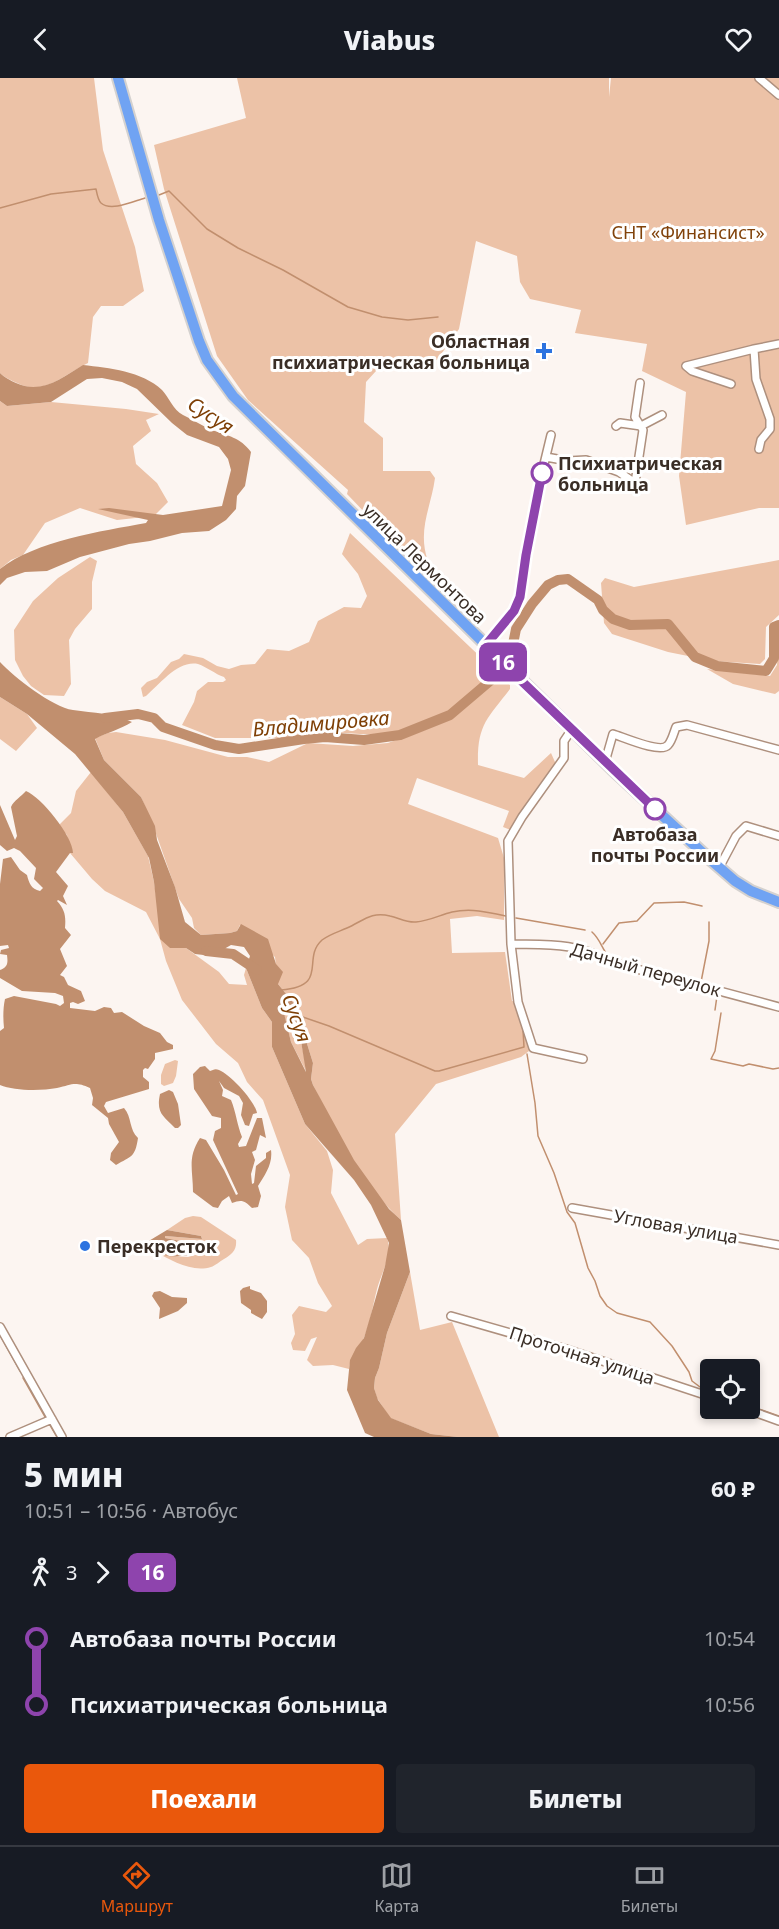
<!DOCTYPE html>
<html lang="ru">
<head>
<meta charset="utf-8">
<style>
  body { margin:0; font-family:"Noto Sans",sans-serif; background:#20242c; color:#f1f3f6; height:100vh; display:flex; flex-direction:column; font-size:22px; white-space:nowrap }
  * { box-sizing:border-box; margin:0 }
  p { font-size:20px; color:#9ea1a6 }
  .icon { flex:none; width:33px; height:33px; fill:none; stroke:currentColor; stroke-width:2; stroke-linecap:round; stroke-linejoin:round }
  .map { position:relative; height:1359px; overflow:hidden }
  .panel { display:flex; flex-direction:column; background:#171b24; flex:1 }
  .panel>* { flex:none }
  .badge { padding:0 12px; border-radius:9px; font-size:21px; line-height:39px }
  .tools { position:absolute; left:700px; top:1281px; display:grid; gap:12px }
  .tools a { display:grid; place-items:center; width:60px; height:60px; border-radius:6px; background:#171b24; box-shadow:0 3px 9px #0003; font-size:30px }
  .map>.badge { position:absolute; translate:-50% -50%; box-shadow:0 0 0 3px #fff }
  .legs { display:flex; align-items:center; gap:9px; height:66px; padding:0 24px; font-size:20px }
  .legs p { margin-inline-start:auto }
  .headline { display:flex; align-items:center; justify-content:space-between; height:102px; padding:0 24px }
  h1 { font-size:33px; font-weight:800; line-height:45px }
  .primary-button { display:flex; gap:12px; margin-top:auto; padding:12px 24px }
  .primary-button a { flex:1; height:69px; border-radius:6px; background:#ea580c; color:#fff; font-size:24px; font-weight:800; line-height:69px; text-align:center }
  .primary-button a+a { background:#20242c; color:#f1f3f6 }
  ul { padding:0 24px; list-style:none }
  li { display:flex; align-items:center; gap:21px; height:66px; font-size:22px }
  li i { display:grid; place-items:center; width:9px; height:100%; margin:0 8px; background:currentColor }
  li i::after { content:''; width:15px; height:15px; margin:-8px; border:4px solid; border-radius:50%; background:#171b24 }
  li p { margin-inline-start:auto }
  li:first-child i { background:linear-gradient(#0000 50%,currentColor 0) }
  li:last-child i { background:linear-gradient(currentColor 50%,#0000 0) }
  header { display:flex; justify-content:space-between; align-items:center; height:78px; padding:0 24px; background:#171b24; font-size:27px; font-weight:800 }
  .tabs { display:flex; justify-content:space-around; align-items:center; height:84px; border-top:2px solid #363941; background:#171b24; font-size:16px; color:#9ea1a6 }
  .tabs a { display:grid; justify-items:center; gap:3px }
  .tabs .selected { color:#ea580c }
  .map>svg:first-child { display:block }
  .green { fill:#ecc2a7 }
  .water { fill:#c18f6e; fill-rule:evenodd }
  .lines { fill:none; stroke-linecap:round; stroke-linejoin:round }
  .stream { stroke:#c18f6e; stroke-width:1.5 }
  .river { stroke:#c18f6e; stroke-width:10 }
  .minor-casing { stroke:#ae907e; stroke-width:10 }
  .highway-casing { stroke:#d4d1cf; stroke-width:14 }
  .minor { stroke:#fff; stroke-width:7 }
  .highway { stroke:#70a3f3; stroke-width:10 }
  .line-1-casing { stroke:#fff; stroke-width:14 }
  .line-1 { stroke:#8e44ad; stroke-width:9 }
  .poi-dot { fill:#2c73e0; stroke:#fff; stroke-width:2 }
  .stop-1-dot { fill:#fff; stroke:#8e44ad; stroke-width:3 }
  .labels { text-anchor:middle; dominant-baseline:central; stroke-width:6; stroke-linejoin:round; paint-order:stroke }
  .park-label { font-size:18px; fill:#81420a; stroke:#fff }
  .poi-label { font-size:18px; font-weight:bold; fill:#3a2e26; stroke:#fff; text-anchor:end }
  .stop-label { font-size:18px; font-weight:bold; fill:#3a2e26; stroke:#fff; text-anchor:start }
  .street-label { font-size:18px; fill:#3a2e26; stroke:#fff }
  .water-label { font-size:20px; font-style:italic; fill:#7e3f05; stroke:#fff }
</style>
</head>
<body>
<header><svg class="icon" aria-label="back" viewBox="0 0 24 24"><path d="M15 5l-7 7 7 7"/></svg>Viabus<svg class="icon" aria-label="heart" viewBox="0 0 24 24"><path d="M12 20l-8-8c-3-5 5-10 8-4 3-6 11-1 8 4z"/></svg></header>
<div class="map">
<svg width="779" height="1359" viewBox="0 0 779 1359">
  <rect width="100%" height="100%" fill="#fcf5f1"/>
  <path class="green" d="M0,0h94l9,72 32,97 9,44 -21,15h-22l-8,11 -5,46c-24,11 -44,34 -71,20 -6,-3 -12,-5 -17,-10z
    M237,0h372v19l2,-19h168v430h-20l-73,17 -7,-49 7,-84 -44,-21 5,-27 -72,-11 6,-23 -51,-11 -10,-17 -3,-26 -41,-15 -17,88 -22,31 -24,-2 -23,11 -14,2 -10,11 -2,40 19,16v33h47l5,7c-4,30 -18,52 -7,83l-10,7 -71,-74 1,-4 -100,-90 -31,-44 -53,-167 -10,-44 92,-27z
    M0,323l7,5 44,-4 75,7 33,5 -13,6 5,11 -18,15 3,18 21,19 11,19 -14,14 -37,4 -37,-12 -35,15 -22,32 -12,5 -11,9z
    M350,455l160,152v4c-23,30 -33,36 -32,76l46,13 27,-25 8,18 -40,56 -1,6 -15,-6 6,-16 -92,-33 -9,26 90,34 6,20v62l-27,-4 -27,3 2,34 53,-1 7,49 6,1 15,46 -12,9 -85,27 -41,50 6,86c-36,-32 -67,-92 -88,-135l-2,-6 2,-16 -18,-58 -17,-21 -3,-27 -35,-32 -3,6 -7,2 -29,2 -7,-7 -2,-10 -13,-19 -26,-74 -12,-28 -37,-37 -9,-22 13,-5 8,-1 49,8 63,17h19l22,5 39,-19 45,3 35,-3 25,-9h-53l-43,-3 -34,7h-68l-33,-13 12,-23 3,-11 11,-9h15l3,-2 -2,-3c-9,-3 -17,-10 -26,-13 -20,-4 -38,20 -52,32l-3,1 -2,-9 6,-6 10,-4 14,-16 8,-3 5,-5 19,4 14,8 12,3 12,-4 14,-1 12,-15 22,2 20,-9 9,-21 26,-14 17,1 6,-12 -9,-22 -16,-20z
    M90,479l7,4 -5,21v27l-17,20 -6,11 2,44 -7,12 -20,-1 -13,-9 -8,-10 -8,-16 -1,-30 19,-29 25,-23z
    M779,482v55l-13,12 -1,32 -5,5 -47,-3 -45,-9 -56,-18 -8,-11 -3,-40 4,-5 29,9z
    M779,553v60l-4,3 -42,-10 -26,-15 63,7 7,-11z
    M0,619l27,17 10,14 -21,23 -16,-12z
    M91,694l32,40 25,44 6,26 4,27 12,39h16l33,24 10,12 18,1 -3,-10 2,-7 16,40 10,14v25l33,77 22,27 6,19 -2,23 27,52 9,-6 20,-1c6,16 -6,36 -10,51 -4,15 -6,31 -12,46 -5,14 -14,17 -16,34l-16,-4 -20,1 -6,-6 10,-23 -6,2 -6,12 -12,-1 -2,-7 4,-9 -3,-19 7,-9 27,6 6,-6 -14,-23 -9,-25 -17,-18 -7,-33 5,-32 -27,-75 -16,-18 -9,-19 -22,-19 -34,-44 -16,-39 -6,-22 -14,-27 -41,-21 -13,-12 -22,-26 -3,-18 -9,-9 13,-13 5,-22z
    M280,922c15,13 25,52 26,71l-15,-29z
    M175,982l3,1 -2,15 -3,7 -9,3 -3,-2v-9l4,-11z
    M193,1138l8,1 35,23c1,10 -4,14 -12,19 -4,2 -9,7 -13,8 -19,6 -40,-7 -56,-15l15,4 18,1 22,-6 -14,-7 -31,-6v-2l37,3 -1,-3 -34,-6 18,-12z
    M410,1194l10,58 32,-8 47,115h-41l-27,-3 -41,-16 -13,-20 -3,-10 1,-10 4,-10 8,-35z"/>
  <path class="water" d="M83,287c26,3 59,6 79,25 7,7 11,20 21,25 9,4 19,11 29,15 16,6 28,7 39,22l-6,34 -8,10 -1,13 -10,11 -17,11 -27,2 -32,8 -21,3 -49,13 -33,14 -22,1 -18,6 -7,7v-16c35,-28 102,-38 146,-46l2,-3 -50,-11 11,-1 54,7 59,-9 9,-36 -3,-11 -9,-12 -32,-12 -15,-12 -35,-34 -15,-7 -20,-4 -15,1 -36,23 -44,4 -7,-5v-28c5,5 10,7 16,10 25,12 46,-5 67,-18z
    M0,584c14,15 52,45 73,48 21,3 40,3 59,12 -13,8 -24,10 -37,17l9,21 37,37 14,29 2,14 18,47 10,35 16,13 29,-2 7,-2 4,-7 27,15 8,25 7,8 -5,12 17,21 18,58 -2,16 2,6 41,75 35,49 12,11 9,52 -23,61 -8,35 -4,10 -1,10 4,12 13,18 40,16 27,3h-84l-9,-4 -18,-43 3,-30 6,-12 8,-10 21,-72 4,-23 -18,-38 -17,-25 -49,-56 -33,-77v-25l-10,-14 -16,-40 4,-12 -6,-9 -13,-2 -19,11 -17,-2 -9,-6h-16l-10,-9 -6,-57 -5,-24 -26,-46 -48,-58 -48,-40 -27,-17zM281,923l5,4 15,36 5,31 -15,-30z
    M26,713c15,6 47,45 47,62h-3l-14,19 12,14 -5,10 4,9 -9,-5 -1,1c8,9 9,15 8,27l6,7 -11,14 7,17 -7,9 4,2 4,8 13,6 4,10 -7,3 -5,-2 -3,1v5l25,3 9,-4 7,1 3,5 8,-1 22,14 16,7 7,9 6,3v4l-18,4v6l-7,10 -3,-1 -2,2v7l6,5v7l-43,13 -2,4 4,7 16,-5c8,9 5,22 14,30 -3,20 -7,18 -22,27l-6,-5 1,-7 8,-11 -10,-18 -1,-6 -16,-13 1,-7 -3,-10c-16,-7 -18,-3 -33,0 -16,3 -43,3 -57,-3v-54l4,-3c-1,-9 -1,-20 1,-29l9,-3 42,8 4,2 4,-3 -1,-7 -8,-3 -33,-2 -22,-13v-8c8,-3 8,-7 7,-15l-7,-1 1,-4 8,-2 -1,-3 -8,1v-62l3,-25 8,-2 9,13 7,5c2,8 4,14 13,16l3,-3 -9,-9 2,-11 -16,-17 -6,-3 -7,3 -7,-6v-40l15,35 2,-4 -6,-29c3,-7 10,-10 15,-16z
    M205,988l5,5c3,-1 5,-3 9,-1 11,4 36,31 38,43l-4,1 -4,12 -4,-1 -4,-10 2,-12 -4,-7 -15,-8 -5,-7 4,9 -1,6 9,4c5,12 6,25 11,37l-4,7 1,3 7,-1 11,-28h5l4,20 -6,-3 -4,15 -4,2 3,8 -4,14 1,10 2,-1 2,-17 10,-8v-5l5,-3c2,14 -6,25 -13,36l3,10 -3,11 -6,1c-7,-7 -10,-9 -20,-5l-3,-7 -7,5 -4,7 -5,-1 -20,-15c0,-22 -6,-34 7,-54l6,2 18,30 12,25 2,-1 -25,-54 2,-9 6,-3v-10l-9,-2 -18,-27 -1,-15 7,-7z
    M169,1012l4,2 5,12 3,21 -3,3h-3c-12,-12 -19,-15 -15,-34z
    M167,1152l34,6 1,3 -37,-3v2l31,6 13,4 1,3c-25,3 -39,13 -63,-5v-4z
    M250,1208v3l11,4 6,8v11l-5,7 -11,-6v-3l-10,-7 -1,-12 3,-3z
    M160,1213l12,6 15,1v5l-9,8 -19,8 1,-11 -8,-12 2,-4z"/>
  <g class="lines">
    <path class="stream" d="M159,117l10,-4 38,38 31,19 45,22 65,37 34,10 26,3 30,-3
      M0,130l51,-14 45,-5c1,5 2,11 5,14 10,9 33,-2 44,-5
      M516,840l69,12
      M592,854c9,8 10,18 18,26
      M603,866l16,-21 18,-2 17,-18 30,-1 18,4
      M611,888l34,9
      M701,904l8,-41v-19
      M281,912c49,-4 20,-31 41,-50 8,-6 16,-8 25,-12 16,-7 24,-17 43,-12 9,2 17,7 26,6 13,-1 24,-7 36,-10 19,-4 36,0 54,4
      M703,912l14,6 -2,14
      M721,935l-6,38 -4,8 32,7 6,-2 24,5 6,-1
      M297,937l32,11 106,45h4l85,-24 -1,-17
      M527,976l8,49 3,33 16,37 13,39 8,11 13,45 7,13 5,15 7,10 10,7 33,9 22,24 17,26 3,9 12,9 7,2
      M0,1257l20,36
      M23,1300l22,39
      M750,1328l29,10
      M50,1347l7,12"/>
    <path class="river" d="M105,640l33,-4 16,4 9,9 52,18 24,4 65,-10 21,-2 39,3 36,-5 50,-20 40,-34 21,-27 5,-25 16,-25 16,-19 10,-5 10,-1 30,21 5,10 10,9 17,6 38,-1 27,33 22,9 49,5 8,-13v-31l5,-2
      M206,873l27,3 24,16"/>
    <defs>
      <path id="minor" d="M759,0l20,17
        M731,306l-39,-13 -6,-5 68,-17
        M616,348l4,-3 21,3 21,-11
        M759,371l2,-9 9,-11v-10l-14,-40 -2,-30 25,-5
        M546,379l22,4 18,-1 33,12 16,11 8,-53 -8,-13 5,-34
        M485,568l29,-35 6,-14 18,-108 13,-54
        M572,651l-8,12v17l-42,59 -14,24 3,103 7,58 15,46 50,11
        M605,684l8,-28c10,3 48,20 55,11 4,-4 6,-13 8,-18l11,-2 92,25
        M719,790l17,-32 10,-10 33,10
        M511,866c32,1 68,-2 96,17l172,46
        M572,1130l207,37
        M451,1238l115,33 145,48
        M0,1249l62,110
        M743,1330l36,13
        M10,1359l42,-18"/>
      <path id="highway" d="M118,0l41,142 40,121 8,19 26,36 379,373 93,86 30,26 16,10 28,11"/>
    </defs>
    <use href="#minor" class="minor-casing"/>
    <use href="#highway" class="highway-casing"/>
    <use href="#minor" class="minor"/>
    <use href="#highway" class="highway"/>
  </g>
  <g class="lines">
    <defs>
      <path id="line-1" d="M542,395l-16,82 -6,42 -6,14 -29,35 170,163"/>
    </defs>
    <use href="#line-1" class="line-1-casing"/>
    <use href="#line-1" class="line-1"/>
  </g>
  <g class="poi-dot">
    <path d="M541 264h6v6h6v6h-6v6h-6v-6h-6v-6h6z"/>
    <circle cx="85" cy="1168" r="6"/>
  </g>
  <g class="stop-1-dot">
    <circle cx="542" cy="395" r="10"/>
    <circle cx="655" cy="731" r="10"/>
  </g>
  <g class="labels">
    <g class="park-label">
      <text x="688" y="154">СНТ «Финансист»</text>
    </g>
    <g class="poi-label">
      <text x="530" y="263">Областная<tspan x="530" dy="21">психиатрическая больница</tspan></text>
      <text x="97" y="1168" text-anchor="start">Перекресток</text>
    </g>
    <g class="stop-label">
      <text x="558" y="385">Психиатрическая<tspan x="558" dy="21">больница</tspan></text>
      <text x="655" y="756" text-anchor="middle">Автобаза<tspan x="655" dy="21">почты России</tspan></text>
    </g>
    <g class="street-label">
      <text transform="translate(425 485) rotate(44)">улица Лермонтова</text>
      <text transform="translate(646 891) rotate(16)">Дачный переулок</text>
      <text transform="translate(676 1148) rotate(10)">Угловая улица</text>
      <text transform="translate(582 1277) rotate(18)">Проточная улица</text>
    </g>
    <g class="water-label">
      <text transform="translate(211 337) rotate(33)">Сусуя</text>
      <text transform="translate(321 645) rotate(-5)">Владимировка</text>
      <text transform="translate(297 940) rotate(70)">Сусуя</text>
    </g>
  </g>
</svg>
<div class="tools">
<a><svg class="icon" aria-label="locate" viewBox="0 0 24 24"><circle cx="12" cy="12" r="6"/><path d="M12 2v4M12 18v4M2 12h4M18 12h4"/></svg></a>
</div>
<b class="badge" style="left:503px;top:584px;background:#8e44ad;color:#fff">16</b>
</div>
<section class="panel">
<div class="headline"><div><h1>5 мин</h1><p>10:51 – 10:56 · Автобус</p></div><b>60 ₽</b></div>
<div class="legs"><svg class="icon" aria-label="walk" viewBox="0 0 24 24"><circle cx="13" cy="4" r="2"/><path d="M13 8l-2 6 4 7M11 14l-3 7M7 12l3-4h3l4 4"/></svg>3<svg class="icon" aria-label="forward" viewBox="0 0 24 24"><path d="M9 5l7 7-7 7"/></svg><b class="badge" style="background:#8e44ad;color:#fff">16</b></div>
<ul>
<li><i style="color:#8e44ad"></i><b>Автобаза почты России</b><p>10:54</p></li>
<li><i style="color:#8e44ad"></i><b>Психиатрическая больница</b><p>10:56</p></li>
</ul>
<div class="primary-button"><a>Поехали</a><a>Билеты</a></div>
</section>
<nav class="tabs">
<a class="selected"><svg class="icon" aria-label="directions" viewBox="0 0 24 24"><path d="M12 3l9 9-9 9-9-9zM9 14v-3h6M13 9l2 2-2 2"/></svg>Маршрут</a>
<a><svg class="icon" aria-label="map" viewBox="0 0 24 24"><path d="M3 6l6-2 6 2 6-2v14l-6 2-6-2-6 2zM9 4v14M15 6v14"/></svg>Карта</a>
<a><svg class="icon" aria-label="tickets" viewBox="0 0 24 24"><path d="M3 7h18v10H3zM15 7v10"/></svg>Билеты</a>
</nav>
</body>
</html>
